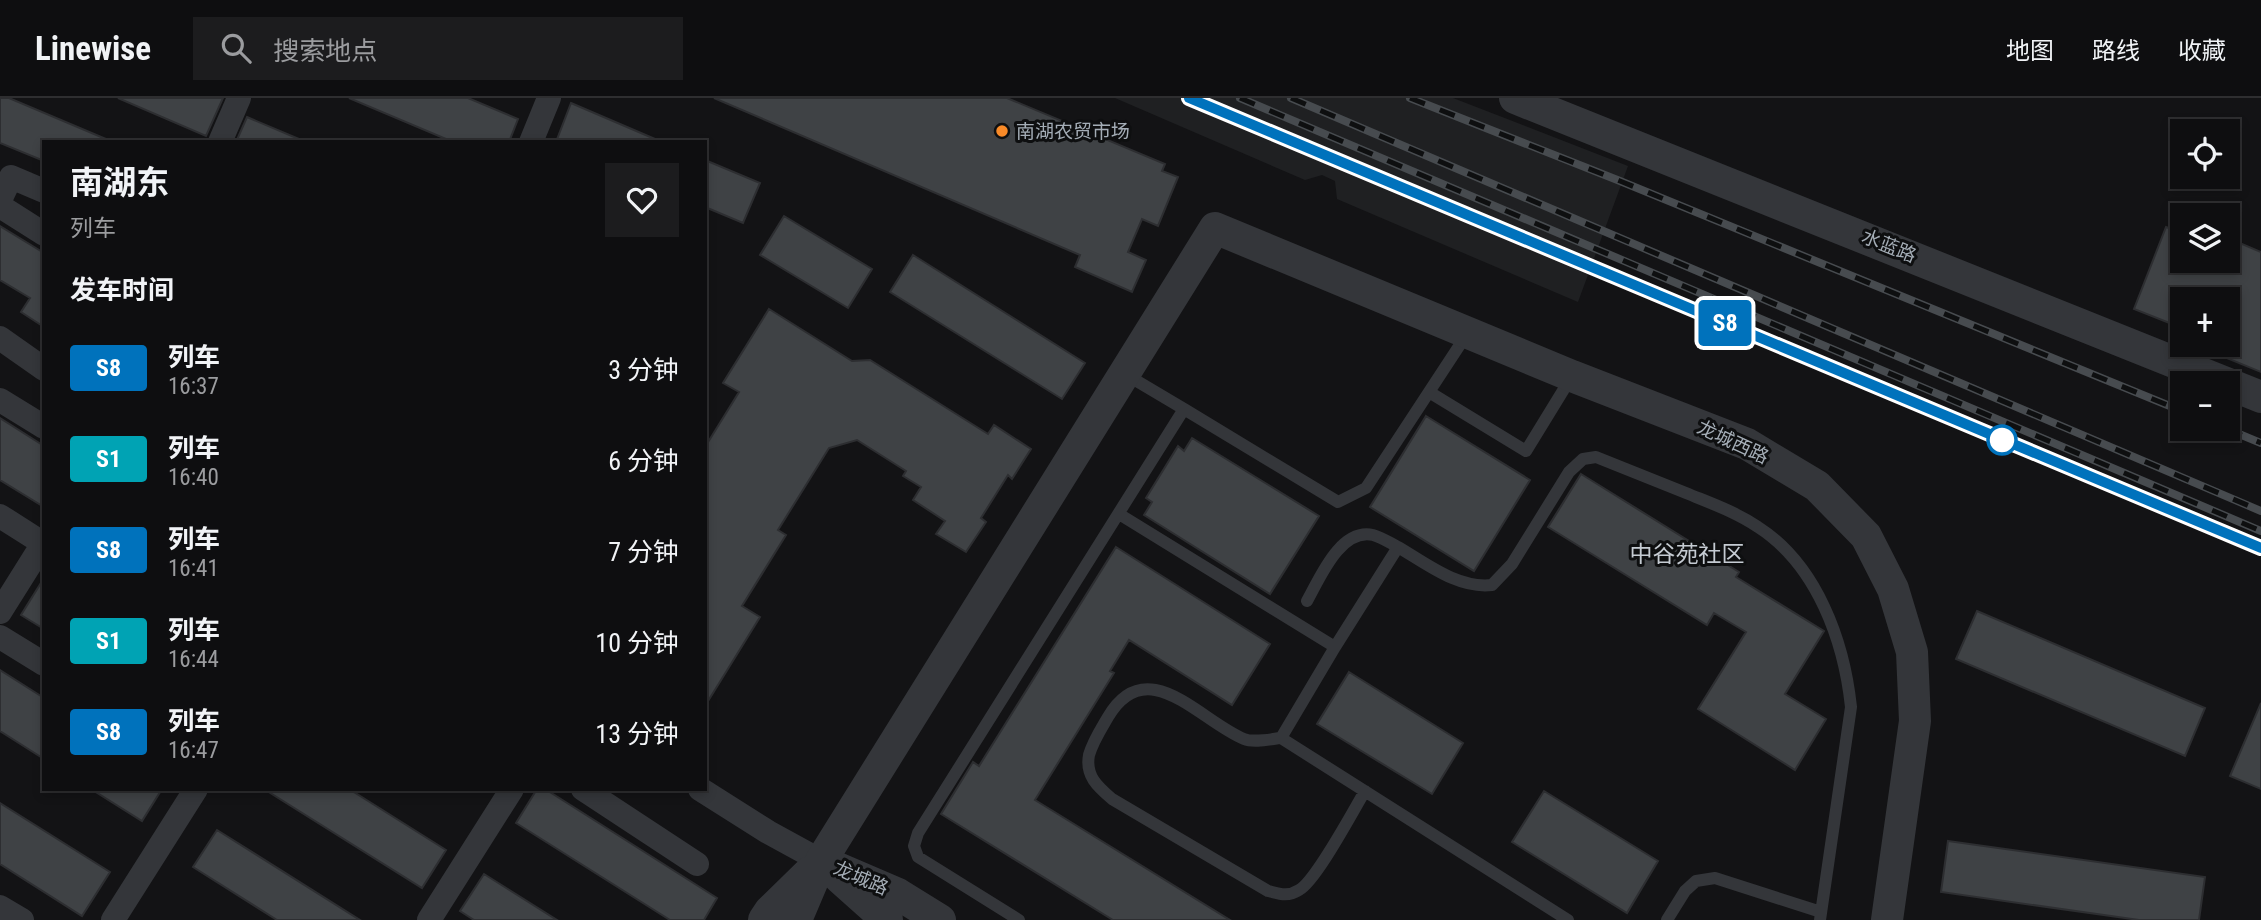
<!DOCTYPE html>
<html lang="zh">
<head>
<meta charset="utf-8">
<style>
  body { margin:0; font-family:"Roboto Condensed","Noto Sans SC",sans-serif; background:#1c1c1e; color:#f1f3f6; height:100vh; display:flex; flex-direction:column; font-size:26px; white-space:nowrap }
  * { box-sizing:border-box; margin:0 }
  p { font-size:23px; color:#9b9c9f }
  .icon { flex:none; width:38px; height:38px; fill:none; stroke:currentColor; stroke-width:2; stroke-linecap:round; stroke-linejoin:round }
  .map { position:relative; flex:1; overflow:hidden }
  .side { position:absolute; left:42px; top:42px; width:665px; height:651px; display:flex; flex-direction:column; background:#0e0e10; border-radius:0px; box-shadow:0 4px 10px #0003,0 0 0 2px #2e2e30 }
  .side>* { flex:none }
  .badge { padding:0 14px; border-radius:5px; font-size:24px; line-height:46px }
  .controls { position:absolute; left:2170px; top:21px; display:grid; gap:14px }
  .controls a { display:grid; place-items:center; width:70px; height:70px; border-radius:0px; background:#0e0e10; box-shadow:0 4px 10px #0003,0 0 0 2px #2e2e30; font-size:35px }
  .map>.badge { position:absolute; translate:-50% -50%; box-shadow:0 0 0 4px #fff }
  h2 { padding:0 28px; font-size:26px; line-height:63px }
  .round { display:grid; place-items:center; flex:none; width:74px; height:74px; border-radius:0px; background:#1c1c1e }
  .summary { display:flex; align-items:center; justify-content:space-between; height:119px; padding:0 28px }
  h1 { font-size:33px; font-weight:700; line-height:52px }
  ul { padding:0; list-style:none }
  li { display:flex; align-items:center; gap:21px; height:91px; padding:0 28px }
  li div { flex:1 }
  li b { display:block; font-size:26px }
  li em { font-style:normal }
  li .badge { min-width:77px; font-weight:700; text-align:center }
  header { display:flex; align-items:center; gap:42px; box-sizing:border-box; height:98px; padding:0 35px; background:#0e0e10; border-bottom:2px solid #2e2e30 }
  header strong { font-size:33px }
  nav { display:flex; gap:38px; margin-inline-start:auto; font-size:24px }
  .search { width:490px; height:63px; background:#1c1c1e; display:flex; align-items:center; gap:18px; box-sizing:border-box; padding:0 24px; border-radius:0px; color:#9b9c9f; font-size:26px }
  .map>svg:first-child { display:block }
  .built { fill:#1f2022 }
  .building { fill:#3f4245; stroke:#2d2e31; stroke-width:2 }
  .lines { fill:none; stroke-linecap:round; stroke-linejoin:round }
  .service { stroke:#34363a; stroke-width:12 }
  .minor { stroke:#34363a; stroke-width:24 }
  .tertiary { stroke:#34363a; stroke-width:32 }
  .rail-casing { stroke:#474b4f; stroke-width:8 }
  .rail { stroke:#0e0f10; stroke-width:5; stroke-dasharray:16; stroke-linecap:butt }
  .line-casing { stroke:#fff; stroke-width:16 }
  .line { stroke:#0072bc; stroke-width:10 }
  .poi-dot { fill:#f88a28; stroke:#0e0f10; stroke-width:2.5 }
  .stop-dot { fill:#fff; stroke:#0072bc; stroke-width:3.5 }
  .labels { text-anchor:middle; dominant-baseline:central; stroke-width:6; stroke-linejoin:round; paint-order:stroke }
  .poi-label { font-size:19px; fill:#a4adb6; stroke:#0e0f10; text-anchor:start }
  .street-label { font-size:19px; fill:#a4adb6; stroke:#0e0f10 }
  .quarter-label { font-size:23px; fill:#c5cbd2; stroke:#0e0f10 }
</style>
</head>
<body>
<header>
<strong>Linewise</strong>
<div class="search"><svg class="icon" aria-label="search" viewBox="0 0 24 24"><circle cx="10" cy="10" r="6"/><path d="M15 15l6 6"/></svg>搜索地点</div>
<nav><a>地图</a><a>路线</a><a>收藏</a></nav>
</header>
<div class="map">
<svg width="2261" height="822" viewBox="0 0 2261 822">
  <rect width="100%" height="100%" fill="#131315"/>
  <path class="built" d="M1115,0h338l175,68 -50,136 -241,-103 -2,-18 -13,-6 -17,5z"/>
  <path class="building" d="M0,0h9l104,44h-69v19l-44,-18z
    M118,0h105l-17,38z
    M349,0h119l50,21 -9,23h-56z
    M714,0h293l158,66 -3,7 16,6 -20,49 -16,-7 -14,33 18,8 -14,32 -57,-25 5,-12z
    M571,5l91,39h-106z
    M247,19l59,25h-70z
    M705,62l55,23 -17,40 -38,-16z
    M784,118l88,53 -24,39 -88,-53z
    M0,128l44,27v74l-23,-15 9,-14 -30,-18z
    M2166,129l16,6v28h46v-23l33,14v120l-66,-27h33v-46h-46v29l-48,-19z
    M913,157l172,108 -23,36 -172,-107z
    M769,211l83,52 18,-1 118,74 6,-9 37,24 -19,30 -4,-4 -27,43 5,4 -20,30 -30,-18 9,-13 -32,-21 8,-13 -18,-11 3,-5 -49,-31 -28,8 -51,82 8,5 -44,71 18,11 -55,89v-259l34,-55 -16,-9z
    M1426,318l104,64 -56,91 -104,-64z
    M0,320l44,28v61l-44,-27z
    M1192,340l127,78 -49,78 -126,-79 8,-13 -6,-4 32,-52 6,5z
    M1581,376l158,98 -3,5 88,54 -39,63 41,25 -31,51 -97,-61 48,-77 -32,-19 -7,12 -159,-98z
    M1116,449l154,97 -38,61 -103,-65 -19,31 4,2 -79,127 195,120h-117l-172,-106 32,-52 6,4z
    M44,480v51l-23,-14z
    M1977,513l228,97 -20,48 -229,-97z
    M0,572l44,28v61l-44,-28z
    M1349,574l114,71 -31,51 -115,-70z
    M2261,605v86l-31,-13z
    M91,691h71l-20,32z
    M264,691h85l97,61 -24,38z
    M537,691h8l172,109 -13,22h-34l-154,-97z
    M1544,693l114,70 -31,52 -115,-71z
    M0,705l110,69 -28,44 -82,-52z
    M217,732l143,90h-83l-84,-53z
    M1948,743l257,36 -6,43h-60l-198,-28z
    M484,776l73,46h-83l-14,-9z"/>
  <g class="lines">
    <path class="service" d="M1429,294l97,59 46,-75
      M1184,311l154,93 28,-14 101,-154
      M1119,416l216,133
      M1307,503c13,-23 33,-73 66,-66 8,2 17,8 25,12
      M1281,640c-10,1 -27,5 -37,1 -44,-18 -97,-88 -136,-22 -7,12 -15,24 -19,38 -4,21 9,32 23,44l156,92c12,3 20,6 31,-1 17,-9 54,-79 66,-99
      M1019,822l-101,-63 -4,-11 4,-13 266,-424 -59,-35
      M1568,822l-287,-182 54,-91 63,-100c29,17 60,42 94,38l20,-21 57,-92 14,-13 13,-2c30,12 60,24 90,36 24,10 50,19 72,34 59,38 86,114 93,180l-31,213
      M1667,822l18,-29 11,-10 19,-3 106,34"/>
    <path class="minor" d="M220,44l19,-44
      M531,44l18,-44
      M0,102l11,-23 33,14
      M0,108l44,28
      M0,240l44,31
      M0,302l44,27
      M0,418l44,28
      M0,514l44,-70
      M0,539l44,27
      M583,691l114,75
      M700,691l68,43 53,29
      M0,809l22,13
      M113,822l83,-131
      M429,822l83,-131"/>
    <path class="tertiary" d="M1515,0l746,299
      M821,763l77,33 42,26
      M840,780l47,42
      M764,822l6,-9 40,-39
      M796,822l25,-59 394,-633 357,148 175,68 70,42 49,50 27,53 19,63 3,69 -28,199"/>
    <defs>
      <path id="rail" d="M1188,0l1073,450
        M1240,0l1021,433
        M1291,0l970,413
        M1410,0l210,83 562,230
        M2227,331l34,14"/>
    </defs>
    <use href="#rail" class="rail-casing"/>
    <use href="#rail" class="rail"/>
  </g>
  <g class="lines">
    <defs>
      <path id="line" d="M1189,0l1072,450"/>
    </defs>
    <use href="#line" class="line-casing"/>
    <use href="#line" class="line"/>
  </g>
  <circle class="poi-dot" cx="1002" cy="33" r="7"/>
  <circle class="stop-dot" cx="2002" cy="342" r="14"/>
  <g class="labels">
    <g class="poi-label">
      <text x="1016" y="33">南湖农贸市场</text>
    </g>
    <g class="street-label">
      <text transform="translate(1889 148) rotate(22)">水蓝路</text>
      <text transform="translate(1733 344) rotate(25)">龙城西路</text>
      <text transform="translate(861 780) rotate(23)">龙城路</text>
    </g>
    <g class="quarter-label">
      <text x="1687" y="456">中谷苑社区</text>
    </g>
  </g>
</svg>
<div class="controls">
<a><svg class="icon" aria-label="locate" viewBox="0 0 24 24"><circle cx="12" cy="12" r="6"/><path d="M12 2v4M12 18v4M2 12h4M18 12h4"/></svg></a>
<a><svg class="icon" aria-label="layers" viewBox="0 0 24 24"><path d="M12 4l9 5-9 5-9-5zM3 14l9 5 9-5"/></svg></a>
<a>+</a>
<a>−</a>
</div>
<b class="badge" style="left:1725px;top:225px;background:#0072bc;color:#fff">S8</b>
<section class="side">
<div class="summary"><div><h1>南湖东</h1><p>列车</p></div><a class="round"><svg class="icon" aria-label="heart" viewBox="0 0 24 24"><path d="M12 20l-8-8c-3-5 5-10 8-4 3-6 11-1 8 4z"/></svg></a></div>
<h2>发车时间</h2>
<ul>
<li><span class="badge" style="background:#0072bc;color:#fff">S8</span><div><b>列车</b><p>16:37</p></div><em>3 分钟</em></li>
<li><span class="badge" style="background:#00a3b4;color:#fff">S1</span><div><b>列车</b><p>16:40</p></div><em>6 分钟</em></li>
<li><span class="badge" style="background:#0072bc;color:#fff">S8</span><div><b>列车</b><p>16:41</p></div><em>7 分钟</em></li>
<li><span class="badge" style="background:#00a3b4;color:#fff">S1</span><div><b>列车</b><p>16:44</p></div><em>10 分钟</em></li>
<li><span class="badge" style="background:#0072bc;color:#fff">S8</span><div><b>列车</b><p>16:47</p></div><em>13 分钟</em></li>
</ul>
</section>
</div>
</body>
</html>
